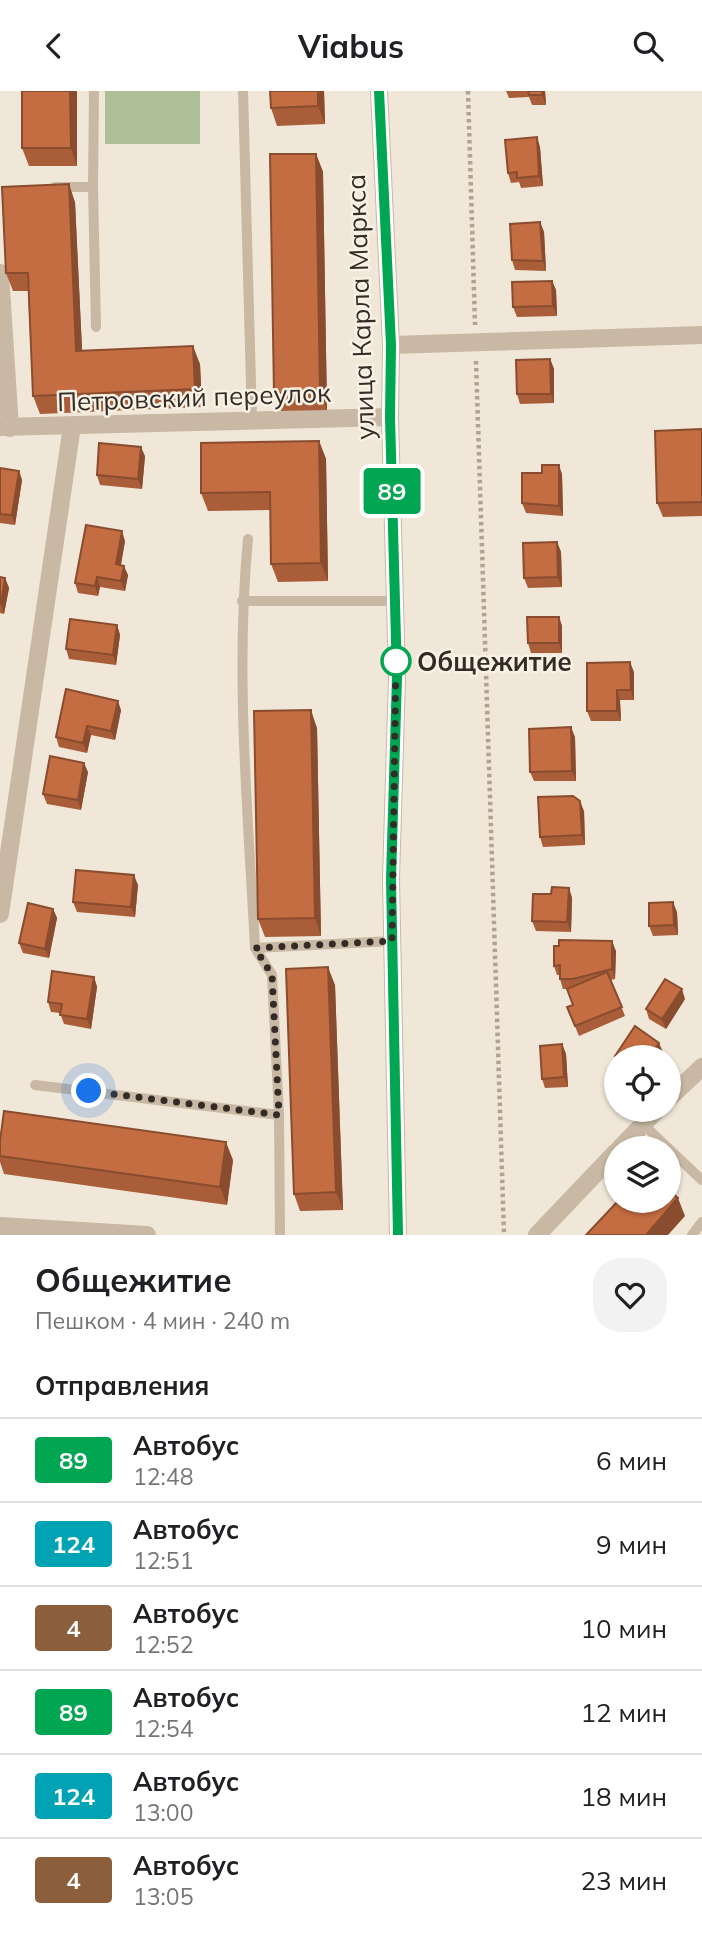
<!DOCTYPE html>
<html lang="ru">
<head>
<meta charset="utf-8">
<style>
  body { margin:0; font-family:Mulish,sans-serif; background:#f2f2f2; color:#202124; height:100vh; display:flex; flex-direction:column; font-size:26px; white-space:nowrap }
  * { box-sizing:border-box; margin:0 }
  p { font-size:23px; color:#757577 }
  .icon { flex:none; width:38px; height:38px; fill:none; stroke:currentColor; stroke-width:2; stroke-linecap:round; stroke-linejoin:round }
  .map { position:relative; height:1144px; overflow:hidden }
  .drawer { display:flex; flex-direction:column; background:#fff; flex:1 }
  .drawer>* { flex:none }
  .badge { padding:0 14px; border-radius:5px; font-size:24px; line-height:46px }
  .tools { position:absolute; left:604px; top:954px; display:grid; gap:14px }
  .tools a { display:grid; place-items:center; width:77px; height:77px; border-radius:50%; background:#fff; box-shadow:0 2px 5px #0004; font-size:35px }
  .you { position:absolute; width:35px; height:35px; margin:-18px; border:5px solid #fff; border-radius:50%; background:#1a73e8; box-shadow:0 0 0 10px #1a73e833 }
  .map>.badge { position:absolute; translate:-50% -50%; box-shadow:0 0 0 4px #fff }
  h2 { padding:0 35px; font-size:26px; line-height:63px }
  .round { display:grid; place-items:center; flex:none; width:74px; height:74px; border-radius:28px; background:#f2f2f2 }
  .overview { display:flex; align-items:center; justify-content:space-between; height:119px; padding:0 35px }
  h1 { font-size:33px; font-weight:700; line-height:52px }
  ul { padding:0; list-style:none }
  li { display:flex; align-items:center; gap:21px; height:84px; padding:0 35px; border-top:2px solid #e0e0e0 }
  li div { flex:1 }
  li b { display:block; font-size:26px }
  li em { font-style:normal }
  li .badge { min-width:77px; font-weight:700; text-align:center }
  header { display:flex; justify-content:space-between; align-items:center; height:91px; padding:0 35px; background:#fff; font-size:32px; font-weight:700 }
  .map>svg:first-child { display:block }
  .green { fill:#aebf98 }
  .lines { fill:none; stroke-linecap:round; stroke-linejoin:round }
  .path { stroke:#b3a28e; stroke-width:4.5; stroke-dasharray:3.5 3.5; stroke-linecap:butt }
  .service { stroke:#c8b8a4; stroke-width:10 }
  .minor { stroke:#c8b8a4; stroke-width:18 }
  .tertiary { stroke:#c8b8a4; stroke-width:18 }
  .wall { fill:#a95e39 }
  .shaded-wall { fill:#894c2e }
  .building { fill:#c46d42; stroke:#894c2e; stroke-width:2 }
  .line-casing { stroke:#fff; stroke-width:16 }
  .line { stroke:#00a651; stroke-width:10 }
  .walk { stroke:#332b26; stroke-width:7; stroke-dasharray:0 12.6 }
  .stop-dot { fill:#fff; stroke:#00a651; stroke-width:3.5 }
  .labels { text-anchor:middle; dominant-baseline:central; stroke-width:5; stroke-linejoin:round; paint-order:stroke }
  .street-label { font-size:26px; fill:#332b26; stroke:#f8f1e4 }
  .stop-label { font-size:26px; font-weight:bold; fill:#332b26; stroke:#f8f1e4; text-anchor:start }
</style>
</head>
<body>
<header><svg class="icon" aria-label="back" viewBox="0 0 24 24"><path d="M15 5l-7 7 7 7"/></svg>Viabus<svg class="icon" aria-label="search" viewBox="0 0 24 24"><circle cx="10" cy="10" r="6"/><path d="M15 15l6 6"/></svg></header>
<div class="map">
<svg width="702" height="1144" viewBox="0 0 702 1144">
  <rect width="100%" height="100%" fill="#f0e7d8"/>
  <path class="green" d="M105,0h95v53h-95z"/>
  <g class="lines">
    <path class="path" d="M468,0l7,234
      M476,270l28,874"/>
    <path class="service" d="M243,0l9,330
      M55,96h38l3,140
      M93,96l1,-96
      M248,448c-13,135 0,273 7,409l17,27 7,140 1,120
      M242,510h152
      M255,857l137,-7
      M35,994l244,30
      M643,1033l25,24
      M668,1057l34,32
      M692,1144l10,-13"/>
    <path class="minor" d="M0,182l10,155
      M391,254l311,-10
      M0,336l390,-10
      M0,823l72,-488
      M0,1135l147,9"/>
    <path class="tertiary" d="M379,0l12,254 -1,72 7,260 -6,202 7,356
      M668,1008l34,-32
      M620,1057l38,-39
      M537,1144l79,-83"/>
  </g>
  <path class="wall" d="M22,0h55v75h-48l-7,-18z
    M324,0l1,33 -48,2 -6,-18z
    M506,0h39l1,14h-14l-3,-8 -20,1z
    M540,56l3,39 -22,2 -2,-6 -8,1 -3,-10z
    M316,63l7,18 4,238 -46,1 -7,-18z
    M75,111l7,149 118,13 2,43 -162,7 -7,-18 -5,-105h-15l-7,-18z
    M540,131l4,10 2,39 -31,-1 -3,-10z
    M552,190l4,9 1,26 -40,1 -4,-10z
    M550,268l4,10v34l-34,1 -3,-10z
    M702,338v87l-39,1 -6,-14z
    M319,350l7,18 2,122 -50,1 -7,-18v-54l-63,1 -7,-18z
    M145,365l-3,33 -42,-4 -3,-10z
    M0,377l19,3 3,9 -7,45 -15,-2z
    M562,383l1,42 -37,-3 -4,-10z
    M125,450l-4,24 7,10 -3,16 -25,-4 -2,9 -20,-3 -3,-10z
    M557,451l4,10 1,35 -34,1 -4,-10z
    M0,486l5,1 4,10 -5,26 -4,-1z
    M559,526l3,9v27h-31l-3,-10z
    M117,534l3,10 -4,30 -47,-6 -3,-10z
    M634,581v28h-14l1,21h-30l-4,-10z
    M121,619l-6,30 -24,-5 -4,18 -28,-6 -3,-10z
    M317,637l4,208 -56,1 -7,-18z
    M575,646l1,44h-42l-4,-9z
    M88,681l-7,38 -34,-6 -4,-10z
    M584,720l1,34 -42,2 -3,-10z
    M138,794l-3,32 -58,-5 -4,-10z
    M569,797l3,10 -1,34 -35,-1 -4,-10 19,-27z
    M53,818l4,9 -8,40 -26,-5 -4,-10z
    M677,821l1,23 -25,1 -4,-10z
    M616,860l-1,28 -4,1 14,36 -46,20 -12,-29 6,-2 -4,-16h-6l-3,-10v-4h-3l-3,-9z
    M94,886l3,10 -6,42 -27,-5 -4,-11 -9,-1 -3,-10z
    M335,894l8,225 -43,1 -6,-17z
    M685,908l-19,30 -17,-10 -3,-10z
    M562,953l4,10 2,33 -23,1 -3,-9z
    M0,1050l233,19 -6,45 -223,-31 -4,-12z"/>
  <path class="shaded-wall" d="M70,0h7v75l-6,-18z
    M318,0h6l1,33 -7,-18z
    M542,0h3l1,14 -4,-10z
    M537,46l3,10 3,39 -4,-10z
    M316,63l7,18 4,238 -7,-18z
    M69,93l6,18 8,167 -7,-18z
    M540,131l4,10 2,39 -3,-10z
    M552,190l4,9 1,26 -4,-10z
    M193,255l7,18 2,43 -7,-18z
    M550,268l4,10v34l-3,-9z
    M319,350l7,18 2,122 -7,-18z
    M141,356l4,9 -3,33 -4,-10z
    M559,374l3,9 1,42 -4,-10z
    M19,380l3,9 -7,45 -3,-10z
    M122,440l3,10 -6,33 -3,-10z
    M557,451l4,10 1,35 -4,-10z
    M124,475l4,9 -3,16 -4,-10z
    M97,486l3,10 -2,9 -3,-10z
    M5,487l4,10 -5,26 -3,-10z
    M559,526l3,9v27l-3,-10z
    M117,534l3,10 -4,30 -3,-10z
    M630,571l4,10v28l-3,-10z
    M617,599l3,10 1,21 -4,-10z
    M118,610l3,9 -6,30 -4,-9z
    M311,619l6,18 4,208 -6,-18z
    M87,635l4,9 -4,18 -4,-10z
    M571,636l4,10 1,44 -4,-10z
    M84,672l4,9 -7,38 -3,-10z
    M580,710l4,10 1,34 -3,-10z
    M134,784l4,10 -3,32 -4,-10z
    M569,797l3,10 -1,34 -4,-10z
    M673,811l4,10 1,23 -4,-10z
    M53,818l4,9 -8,40 -4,-9z
    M612,850l4,10 -1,28 -3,-10z
    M328,876l7,18 8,225 -7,-18z
    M94,886l3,10 -6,42 -4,-10z
    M682,898l3,10 -19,30 -4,-10z
    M659,952l4,9 -4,5h-10z
    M562,953l4,10 2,33 -4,-10z
    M226,1051l7,18 -6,45 -7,-18z
    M678,1107l7,18 -17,19h-22z"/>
  <path class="building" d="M22,0h48l1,57h-49z
    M270,0h48v15l-47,2z
    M528,0h14v4h-13z
    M537,46l2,39 -22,2v-6l-9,1 -3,-33z
    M270,63h46l4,238 -46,1z
    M69,93l7,167 117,-5 2,43 -162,7 -5,-123h-22l-4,-86z
    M540,131l3,39 -31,-1 -2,-36z
    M552,190l1,25 -40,1 -1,-25z
    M550,268l1,35h-34l-1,-34z
    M702,338v73l-45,1 -2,-72z
    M319,350l2,122 -50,1 -1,-72 -69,1v-50z
    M99,352l42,4 -3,32 -41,-4z
    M542,374h17v41l-37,-3v-30h20z
    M0,377l19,3 -7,44 -12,-1z
    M86,434l36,6 -6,33 8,2 -3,15 -24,-4 -2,9 -20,-3z
    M557,451l1,35 -34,1 -1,-35z
    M0,486l5,1 -4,26h-1z
    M527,526h32v26h-31z
    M70,528l47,6 -4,30 -47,-6z
    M630,571l1,28h-14v21h-30v-48z
    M66,598l52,12 -7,30 -24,-5 -4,17 -27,-6z
    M311,619l4,208 -57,1 -4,-208z
    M571,636l1,44 -42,1 -1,-43z
    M50,665l34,7 -6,37 -35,-6z
    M573,705l7,5 2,34 -42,2 -2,-40z
    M76,779l58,5 -3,32 -58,-5z
    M552,796l17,1 -2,34 -35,-1 1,-27h18z
    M673,811l1,23 -25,1v-23z
    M28,812l25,6 -8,40 -26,-6z
    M559,849l53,1v28l-39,10h-13v-14l-6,1v-20h5z
    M328,876l8,225 -42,2 -8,-225z
    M52,880l42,6 -7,42 -27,-4 2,-11 -14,-2z
    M607,881l15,35 -47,19 -8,-19 6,-2 -6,-16z
    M665,888l17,10 -20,30 -16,-10z
    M635,935l24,17 -10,14h-32l-2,-1z
    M562,953l2,33 -22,2 -2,-33z
    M4,1020l222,31 -6,45 -220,-31v-15z
    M668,1099l10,8 -32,37h-60l32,-34h50z"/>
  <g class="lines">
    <defs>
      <path id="line" d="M379,0l12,254 -1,72 7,260 -6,202 7,356"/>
    </defs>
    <use href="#line" class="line-casing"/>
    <use href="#line" class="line"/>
    <path class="walk" d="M89,1000l190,24 -7,-140 -17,-27 137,-7 4,-289v9"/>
  </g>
  <circle class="stop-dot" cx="396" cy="570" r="14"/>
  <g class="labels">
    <g class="street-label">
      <text transform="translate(360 216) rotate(-92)">улица Карла Маркса</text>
      <text transform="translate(194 306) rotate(-2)">Петровский переулок</text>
    </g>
    <g class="stop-label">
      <text x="417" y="570">Общежитие</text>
    </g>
  </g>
</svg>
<div class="tools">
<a><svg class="icon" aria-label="locate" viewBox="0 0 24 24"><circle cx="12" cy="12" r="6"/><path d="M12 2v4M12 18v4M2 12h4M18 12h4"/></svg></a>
<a><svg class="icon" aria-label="layers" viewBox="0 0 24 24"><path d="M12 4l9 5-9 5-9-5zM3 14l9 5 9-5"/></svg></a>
</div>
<div class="you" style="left:89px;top:1000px"></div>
<b class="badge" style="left:392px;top:400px;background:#00a651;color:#fff">89</b>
</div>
<section class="drawer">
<div class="overview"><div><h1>Общежитие</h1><p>Пешком · 4 мин · 240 m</p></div><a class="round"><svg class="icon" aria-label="heart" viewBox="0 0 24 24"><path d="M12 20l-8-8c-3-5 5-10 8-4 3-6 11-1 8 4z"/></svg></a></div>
<h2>Отправления</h2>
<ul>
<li><span class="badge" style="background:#00a651;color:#fff">89</span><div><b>Автобус</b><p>12:48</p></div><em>6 мин</em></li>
<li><span class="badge" style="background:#00a3b4;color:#fff">124</span><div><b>Автобус</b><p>12:51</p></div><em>9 мин</em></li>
<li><span class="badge" style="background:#8b5e3c;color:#fff">4</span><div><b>Автобус</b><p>12:52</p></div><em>10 мин</em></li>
<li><span class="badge" style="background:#00a651;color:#fff">89</span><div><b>Автобус</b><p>12:54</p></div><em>12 мин</em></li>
<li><span class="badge" style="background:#00a3b4;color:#fff">124</span><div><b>Автобус</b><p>13:00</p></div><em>18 мин</em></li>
<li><span class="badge" style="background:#8b5e3c;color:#fff">4</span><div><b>Автобус</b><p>13:05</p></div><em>23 мин</em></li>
</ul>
</section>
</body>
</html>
